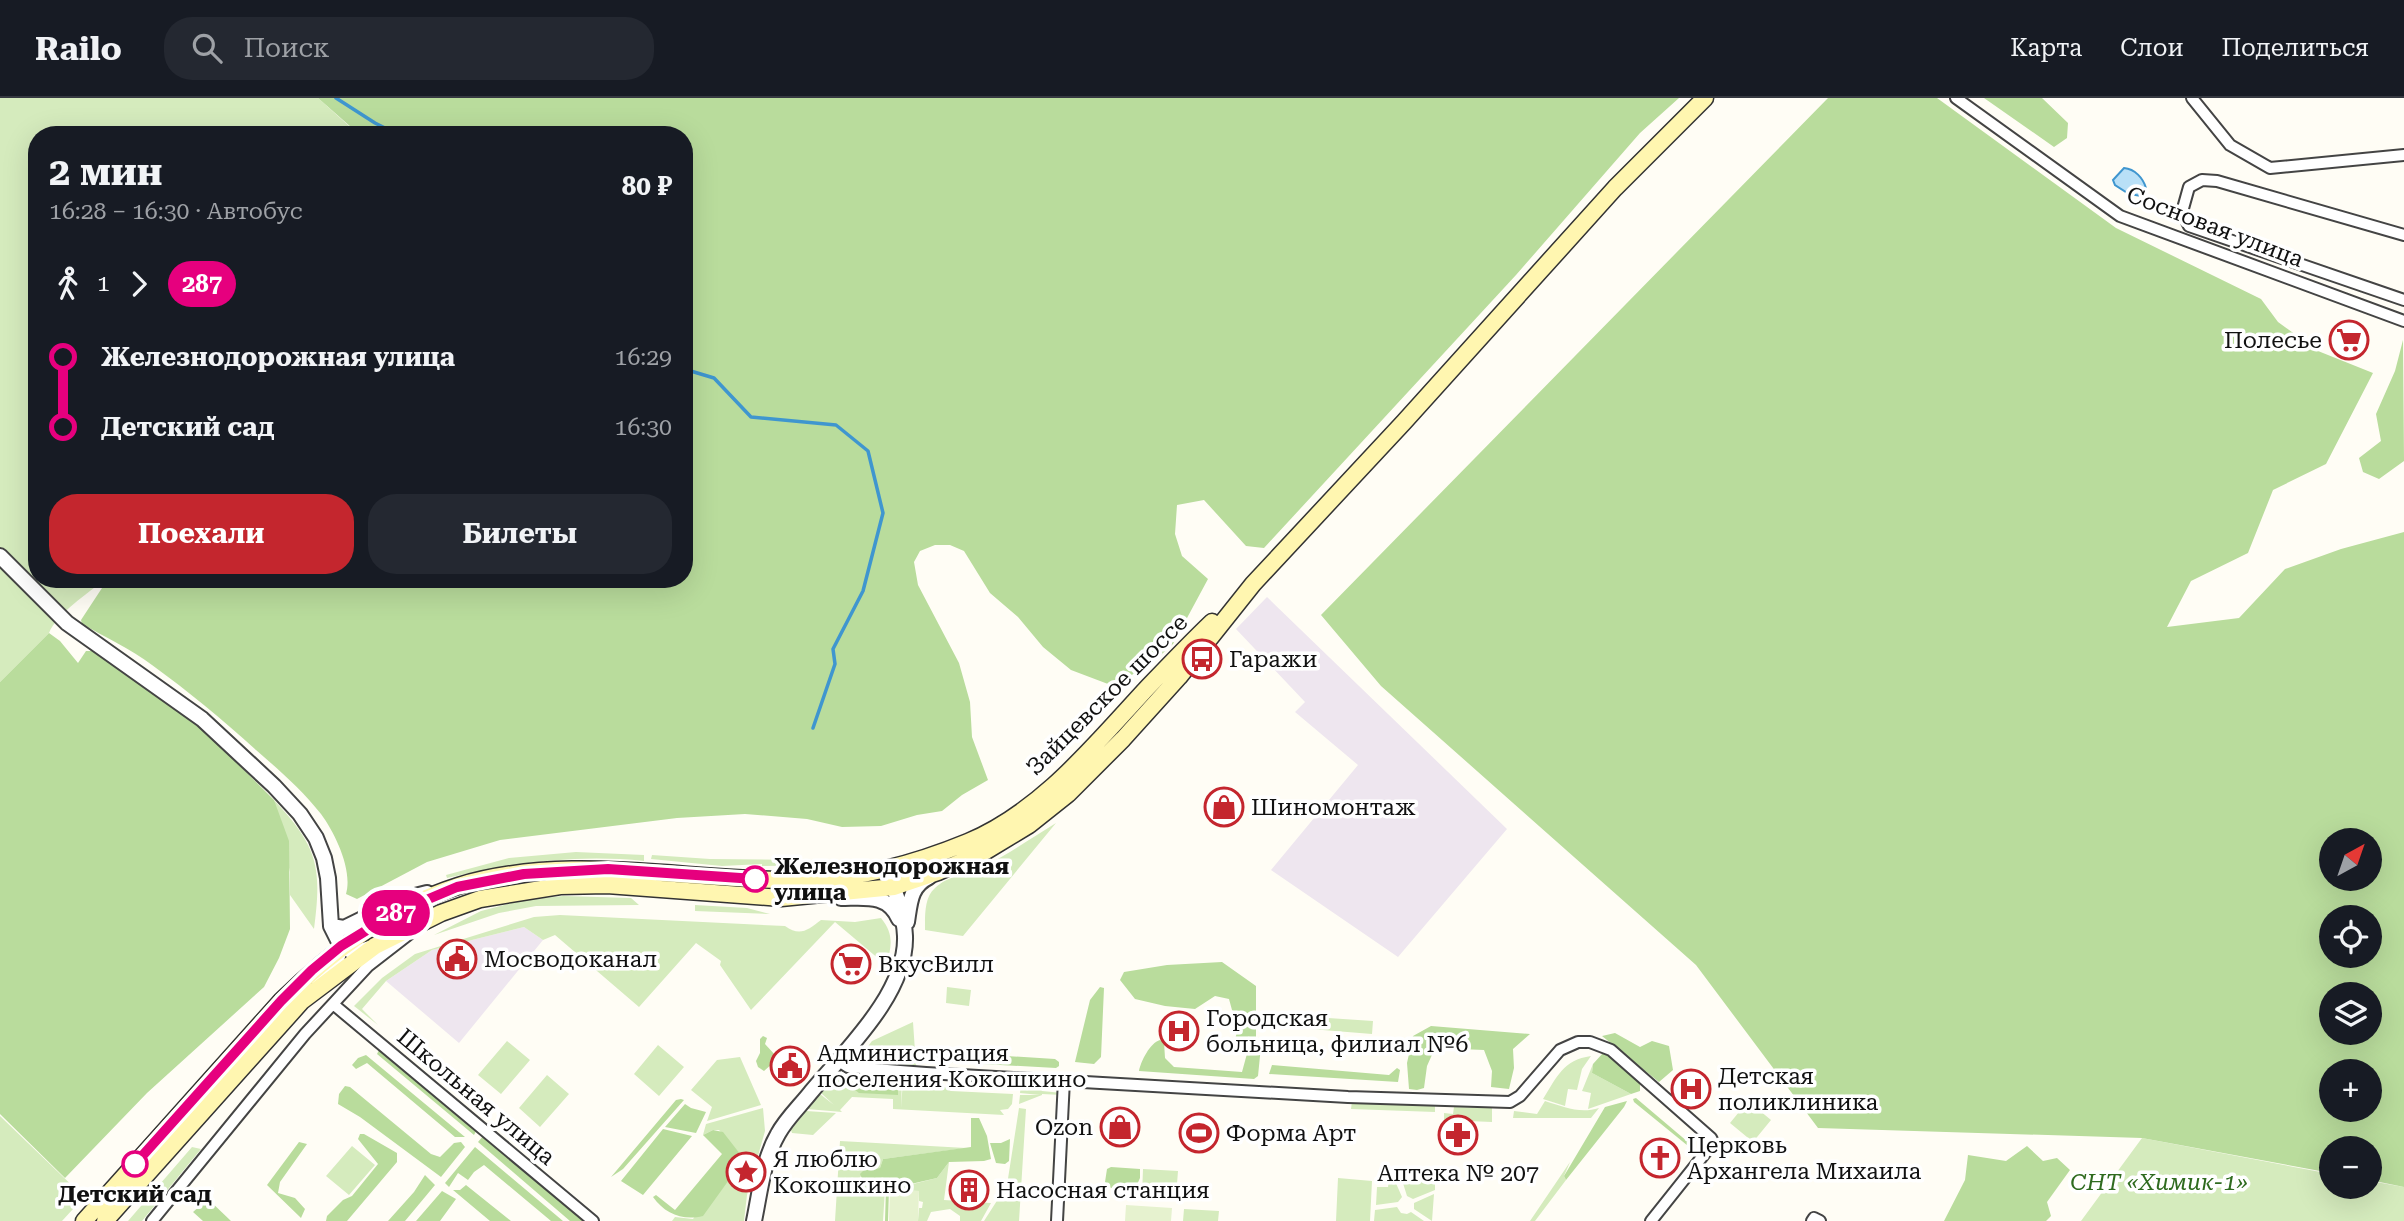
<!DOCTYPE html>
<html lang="ru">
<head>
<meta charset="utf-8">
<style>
  body { margin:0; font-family:"Roboto Serif",serif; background:#242831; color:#f1f3f6; height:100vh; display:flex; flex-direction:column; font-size:26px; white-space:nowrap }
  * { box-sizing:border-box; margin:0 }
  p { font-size:23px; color:#9ea1a6 }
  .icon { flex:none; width:38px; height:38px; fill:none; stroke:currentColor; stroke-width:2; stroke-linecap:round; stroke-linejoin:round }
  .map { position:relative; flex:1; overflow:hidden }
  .panel { position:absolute; left:28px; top:28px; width:665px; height:462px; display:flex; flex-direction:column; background:#171b24; border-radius:28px; box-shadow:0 7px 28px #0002 }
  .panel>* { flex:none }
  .badge { padding:0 14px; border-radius:23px; font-size:24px; line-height:46px }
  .needle { width:46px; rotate:40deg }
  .controls { position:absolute; left:2319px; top:730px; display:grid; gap:14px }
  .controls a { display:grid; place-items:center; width:63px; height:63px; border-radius:50%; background:#171b24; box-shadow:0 7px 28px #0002; font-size:35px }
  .map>.badge { position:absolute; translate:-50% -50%; box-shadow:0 0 0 4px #fff }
  .legs { display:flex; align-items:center; gap:10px; height:77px; padding:0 21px; font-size:23px }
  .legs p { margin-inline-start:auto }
  .headline { display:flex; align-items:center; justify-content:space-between; height:119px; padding:0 21px }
  h1 { font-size:38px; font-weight:700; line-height:52px }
  .action { display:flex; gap:14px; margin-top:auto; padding:14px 21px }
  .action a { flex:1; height:80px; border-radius:28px; background:#c4262e; color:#fff; font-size:28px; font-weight:700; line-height:80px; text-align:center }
  .action a+a { background:#242831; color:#f1f3f6 }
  ul { padding:0 21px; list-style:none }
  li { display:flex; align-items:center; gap:24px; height:70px; font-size:26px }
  li i { display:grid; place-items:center; width:10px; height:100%; margin:0 9px; background:currentColor }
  li i::after { content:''; width:18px; height:18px; margin:-9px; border:5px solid; border-radius:50%; background:#171b24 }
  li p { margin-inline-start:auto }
  li:first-child i { background:linear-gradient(#0000 50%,currentColor 0) }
  li:last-child i { background:linear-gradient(currentColor 50%,#0000 0) }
  header { display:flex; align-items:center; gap:42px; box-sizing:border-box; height:98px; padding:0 35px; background:#171b24; border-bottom:2px solid #363941 }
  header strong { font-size:33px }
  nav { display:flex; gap:38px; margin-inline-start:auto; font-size:24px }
  .search { width:490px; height:63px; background:#242831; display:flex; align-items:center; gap:18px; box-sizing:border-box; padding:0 24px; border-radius:28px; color:#9ea1a6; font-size:26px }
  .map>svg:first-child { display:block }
  .industrial { fill:#eee6ef }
  .green { fill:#d5ebbd }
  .forest { fill:#b9dc9c; fill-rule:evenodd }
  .pitch { fill:#e6f2cf }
  .water { fill:#b9e0f7; stroke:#3f96cf; stroke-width:2 }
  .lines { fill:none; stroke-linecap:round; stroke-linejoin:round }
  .stream { stroke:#3f96cf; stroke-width:3.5 }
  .minor-casing { stroke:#444; stroke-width:14 }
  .tertiary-casing { stroke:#444; stroke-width:18 }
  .secondary-casing { stroke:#333; stroke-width:19 }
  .minor { stroke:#fff; stroke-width:10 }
  .tertiary { stroke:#fff; stroke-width:14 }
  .secondary { stroke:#fff6b0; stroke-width:16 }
  .line-1-casing { stroke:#fff; stroke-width:16 }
  .line-1 { stroke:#e6007e; stroke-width:10 }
  .stop-1-dot { fill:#fff; stroke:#e6007e; stroke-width:3.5 }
  .labels { text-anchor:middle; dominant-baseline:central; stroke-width:7; stroke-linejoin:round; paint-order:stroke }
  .street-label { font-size:23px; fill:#111; stroke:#fff }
  .poi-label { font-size:23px; fill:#111; stroke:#fff; text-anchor:start }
  .stop-label { font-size:23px; font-weight:bold; fill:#111; stroke:#fff; text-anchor:start }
  .park-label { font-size:23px; font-style:italic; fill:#2f6b1f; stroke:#fff }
</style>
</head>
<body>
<header>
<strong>Railo</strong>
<div class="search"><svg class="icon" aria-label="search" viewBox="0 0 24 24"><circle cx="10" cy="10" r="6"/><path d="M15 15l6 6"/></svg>Поиск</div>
<nav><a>Карта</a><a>Слои</a><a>Поделиться</a></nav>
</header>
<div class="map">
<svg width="2404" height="1123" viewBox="0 0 2404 1123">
  <rect width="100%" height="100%" fill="#fffdf5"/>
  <path class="industrial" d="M1267,499l240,232 -109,128 -127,-87 87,-105 -63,-53 10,-10 -69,-73z
    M524,829l19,13 -84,103 -73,-62 46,-31z"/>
  <path class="green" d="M0,0h318l41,37h-322v444h68c-16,14 -48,34 -56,54l-49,49z
    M274,702c44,47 48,67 40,129l-24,-34v-23z
    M1056,725l-93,113 -38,-6c0,-13 -1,-33 10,-42 13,-13 35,-14 50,-22 25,-13 48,-29 71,-43z
    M576,754l68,3v6c-68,-7 -131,2 -197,17l-1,-3 63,-17z
    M652,757l58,4 90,1 45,5 -83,1v-2l-40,2 -71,-7z
    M563,798l68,2 8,7 -103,1 -37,7 -65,22 47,-24 43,-11z
    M695,807l52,3 23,6 -75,-3z
    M560,817l225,11c15,11 23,4 36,-6l34,2 26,-4c13,16 11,28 5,47l-51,-43 -84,88 -31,-45 1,-4 -25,-18 -57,64 -84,-72 -12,5 -19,-13 -92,23 -46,31 -24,28 16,16 -24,-19 28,-28 33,-24 119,-37z
    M947,889l24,3 -2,16 -23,-3z
    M1298,918l75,5 -1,13 -74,-6z
    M913,924l3,44 -59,-5 15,-20z
    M507,943l23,19 -29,34 -23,-19z
    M658,947l26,22 -25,29 -25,-22z
    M1591,958l-9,13 -5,21 -9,-1 -3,17 -22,-7c14,-22 20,-39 48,-43z
    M740,959l21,48 -54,16 5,-14 -21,-17 26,-30z
    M1593,966l-1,9 39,21 -43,15 3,-16 -9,-2z
    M547,977l22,19 -29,33 -21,-19z
    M836,978l66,4 -1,28 2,-28 34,2 14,9 62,3 -1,10 -4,5 -8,1 4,5 -111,-6v-10l-41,-2 -12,13 2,2 -35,-3 13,-15 14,11 -13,-12z
    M1021,986h21v7l20,2v2l-20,-1v1l-23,9 1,-9h20l-20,-2z
    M1352,1003l83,3v8l-84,-3z
    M1545,1003c19,6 35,13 54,7l-8,10h-78l1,-7 23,3z
    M1748,1003l23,19 -18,22 -23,-19z
    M1454,1009l38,1v14l-48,-2v-7l9,1z
    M763,1010l2,23 -18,64 -3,26h-72l3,-4 18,2 46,-66 -20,-23h-6l-10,5 3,-11z
    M1019,1010l7,1 -7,112h-35l23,-36z
    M806,1013l30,2 -23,22 -21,-2 -1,-3z
    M0,1018l84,81 -22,24h-62z
    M2142,1040l189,36v12h39v-5l34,6v34h-323z
    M840,1043l126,7 -83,11 -3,9 -16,2 -4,8 4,5 21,6 -2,32h-48z
    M352,1048l23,19 -26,30 -23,-19z
    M192,1049l9,2 -59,72h-14z
    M949,1064l-5,38 47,3 -10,18h-21v-5l-10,-7 -19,3 -4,9h-9l1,-13h3l1,-6 -4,-1v-10l-30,-1 48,-12z
    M1570,1064l-6,14 2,4 -31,41h-5z
    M1143,1071l35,2 -2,26 -34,-2z
    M1338,1080l34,3 -2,40h-34z
    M1389,1082l6,1 7,16 -4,5 -22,3 1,-18h11z
    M1402,1082l33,2v8l-22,9 -6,-3z
    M1434,1096l-2,27 -18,-12v-6z
    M1397,1109l4,6 6,1 4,-2 13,9h-50l1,-11z
    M1184,1111l35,2 -1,10h-35z"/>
  <path class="forest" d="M318,0h1361l-39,35 -124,142 -252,273 -18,-2 -42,-46 -27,5 -2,29 7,22 26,23 -35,65 -29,26 -36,14 -37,-14 -28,-23 -25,-30 -28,-24 -26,-42 -14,-6h-15l-15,6 -6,11 4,23 41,78 11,39 2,35 16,43 -26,15 -20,16 -25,4 -36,11 -39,1 -35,-8 -62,-5 -68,4 -177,22 -73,22 -70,37 -11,-5c7,-24 -11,-61 -25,-80 -19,-24 -42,-44 -65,-64 -33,-30 -68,-59 -104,-85 -21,-16 -47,-28 -70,-41l-1,-4 21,-32 10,-9h572v-444h-324z
    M1828,0h109l179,130 145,71 17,23 40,29 55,22 -47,91 -53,26 -25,63 -57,28 -24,46 72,-9 46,-49 56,-20 63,-17v655l-34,-7v-32h-39v25l-189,-35 -324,-10 -122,-163 -315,-279 -60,-71zM2331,742h39v38h-39zM2331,819h39v39h-39zM2331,896h39v38h-39zM2331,973h39v39h-39z
    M1984,0h58l26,25 -1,15 -13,9z
    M2403,242l1,121 -25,18 -16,-7 -4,-14 22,-17 -5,-27 19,-43z
    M49,535l11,8 18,22 8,-12h6l80,55 38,30 64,64 15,41 1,88 -11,29 -15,29 -117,106 -82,85 -65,-64v-432z
    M1222,864l34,24v57l5,3 -3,30 -4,3 -115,-8c2,-10 11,-28 21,-31l4,2 1,16 9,9 68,5 6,-22 -13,-10 5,-21 -8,-9 -3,-11 -14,-3 -20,13 -30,-3 -30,-7 -15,-19 4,-8 43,-7z
    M1100,889l4,1 -3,69 -7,7 -19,-2 15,-62z
    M1431,928l99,8 -17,15 1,19 -5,21 -18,-2 1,-16 -8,-21 -49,-2 -8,18 -3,22 -7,2 -8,-1 -2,-26 6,-27z
    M1615,935l25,14 12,-6 17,5 4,24 -14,12 -57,-46z
    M763,938l4,2 -2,6 11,12 -3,7 -9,8 -6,-4 -2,-6 4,-8v-14z
    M379,952l98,79 -3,6 -97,-81z
    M925,953l130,8 4,3v4l-3,2 -129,-7 -5,-7z
    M1603,955l11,5 26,21v12l-9,3 -39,-21 1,-9z
    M366,957l99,82h-10l-88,-74 -11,6 -4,-4 6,-7z
    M1272,967l117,10 8,-7 3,2 -2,12 -129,-8z
    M851,981l41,3 6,3v10l-39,-2 -9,-7z
    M345,988l5,1 81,67 9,3 14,-14 7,-1 4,5 -24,30 -81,-60 -22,-13 1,-10z
    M1636,1000l59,50 -2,2 -59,-48 -1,-3z
    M681,1001l3,1 -61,69 -12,8 65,-77z
    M1627,1003l-3,6 -58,73 -2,-4 41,-69z
    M685,1006l6,4 15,4 -10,21 -31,-6z
    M971,1020h8l8,18 4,23 -7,2 -35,1 -12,16 -48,11 -1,32h-3l1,-32 -22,-6 -4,-9 4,-4 16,-2 3,-9 88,-12z
    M663,1031l29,7 -49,59 -22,-14z
    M713,1032l10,2 21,27 -41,57c-20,5 -38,-2 -50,-19l3,-2 19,15 47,-56 -19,-19z
    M360,1036h4l33,19v9l-50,59h-21l1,-5 16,-16 9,-4 26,-32 -20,-25z
    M484,1037l101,86h-15l-92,-79z
    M1010,1041l-1,22 -4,3 -9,-1 -6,-20h11z
    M299,1044l8,2 -27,38 -2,11 17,5 10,11 -4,9 -34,-33z
    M2027,1048l16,15 14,-3 13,12 -23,32 4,14 -5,5h-102l21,-41 3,-25 38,6z
    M475,1049l88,74h-12l-67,-56 -10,7 -6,8 -10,-7 -9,14 -4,-4z
    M1111,1069l29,2v9l-10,22h-3l-7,-11 -9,-1 -6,-6 2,-13z
    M425,1077l10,10 -30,36h-17l26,-29z
    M466,1087l45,36h-21l-37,-31h7z
    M442,1093l14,8 -16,22h-24z
    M208,1101l23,22h-28l-10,-9z"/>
  <path class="pitch" d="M890,1091l29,2 -1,30h-29z
    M1126,1107l46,3 -1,13h-46z"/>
  <path class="water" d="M2124,70c11,1 19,10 22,20l-5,8 -12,-2 -14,-9 -2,-5z"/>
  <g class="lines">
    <path class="stream" d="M336,0l39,25 24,12
      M684,271l30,9 37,39 85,8 32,26 15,62 -20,78 -30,58 2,15 -22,64"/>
    <defs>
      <path id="minor" d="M1956,0l164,118 284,105
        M2192,0l38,47 40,23 134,-13
        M2404,137l-187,-54 -15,-1 -13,7 -7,25 7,14 215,74
        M333,906l260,217
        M837,962l11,7 78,6 422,24 162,5 10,-6 40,-46 18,-8h12l21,8 100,88 2,4 -3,5 -59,74
        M152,1123l153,-187 63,-68 40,-31
        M1057,1123l7,-141
        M1812,1123l2,-3 6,3"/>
      <path id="tertiary" d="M0,458l67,67 135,96 72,67 26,28 16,24 8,20 4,20 3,48 10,20 14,7 15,-5
        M841,800c23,0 47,-5 58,21
        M907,824c3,-19 3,-36 22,-45
        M331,828l13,2 59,-29 24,-6
        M319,884l17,-19 5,-17
        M754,1123c6,-29 9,-61 24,-87 8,-15 22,-28 33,-42 34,-41 96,-99 94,-156 -1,-23 -10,-45 -18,-66"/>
      <path id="secondary" d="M84,1123l197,-220c51,-50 108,-93 177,-115 114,-35 234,-3 350,-6 55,-2 109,-17 160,-38 74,-31 127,-98 180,-155 21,-22 42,-44 64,-65
        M105,1123l197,-220 73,-55 66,-33 39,-14 80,-13 47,-1 174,13 113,-11 44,-15 48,-21 43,-26 39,-31 55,-55 56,-62 74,-93 151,-162 211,-234 90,-90"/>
    </defs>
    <use href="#minor" class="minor-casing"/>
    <use href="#tertiary" class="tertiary-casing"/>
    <use href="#secondary" class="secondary-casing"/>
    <use href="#minor" class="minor"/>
    <use href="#tertiary" class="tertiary"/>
    <use href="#secondary" class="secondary"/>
  </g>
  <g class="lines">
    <defs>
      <path id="line-1" d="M135,1066l146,-163 31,-31 29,-24 52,-32 64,-27 67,-13 84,-5 147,10"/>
    </defs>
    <use href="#line-1" class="line-1-casing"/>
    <use href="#line-1" class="line-1"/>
  </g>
  <defs>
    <symbol id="supermarket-ring" viewBox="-11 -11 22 22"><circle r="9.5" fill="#fff" stroke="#c4262e" stroke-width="1.5"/><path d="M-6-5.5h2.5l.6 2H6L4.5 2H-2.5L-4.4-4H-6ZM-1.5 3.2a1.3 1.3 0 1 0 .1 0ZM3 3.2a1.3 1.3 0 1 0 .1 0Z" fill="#c4262e"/></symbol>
    <symbol id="bus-ring" viewBox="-11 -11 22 22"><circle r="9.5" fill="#fff" stroke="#c4262e" stroke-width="1.5"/><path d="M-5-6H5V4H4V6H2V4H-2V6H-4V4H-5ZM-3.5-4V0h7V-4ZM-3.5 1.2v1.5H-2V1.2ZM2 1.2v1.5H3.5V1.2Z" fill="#c4262e"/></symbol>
    <symbol id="shop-ring" viewBox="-11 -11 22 22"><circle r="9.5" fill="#fff" stroke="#c4262e" stroke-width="1.5"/><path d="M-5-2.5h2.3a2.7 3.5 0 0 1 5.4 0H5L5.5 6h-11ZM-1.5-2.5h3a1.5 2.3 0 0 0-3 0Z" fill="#c4262e"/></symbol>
    <symbol id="civic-ring" viewBox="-11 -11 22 22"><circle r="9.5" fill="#fff" stroke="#c4262e" stroke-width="1.5"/><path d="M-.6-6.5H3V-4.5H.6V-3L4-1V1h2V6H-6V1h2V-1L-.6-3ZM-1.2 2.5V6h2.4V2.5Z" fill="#c4262e"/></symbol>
    <symbol id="hospital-ring" viewBox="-11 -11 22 22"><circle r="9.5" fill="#fff" stroke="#c4262e" stroke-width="1.5"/><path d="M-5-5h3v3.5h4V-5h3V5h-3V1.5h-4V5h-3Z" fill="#c4262e"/></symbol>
    <symbol id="stadium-ring" viewBox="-11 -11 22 22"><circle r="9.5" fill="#fff" stroke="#c4262e" stroke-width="1.5"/><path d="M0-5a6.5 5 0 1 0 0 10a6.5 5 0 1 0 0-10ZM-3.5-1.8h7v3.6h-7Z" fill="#c4262e"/></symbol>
    <symbol id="pharmacy-ring" viewBox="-11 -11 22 22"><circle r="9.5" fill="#fff" stroke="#c4262e" stroke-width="1.5"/><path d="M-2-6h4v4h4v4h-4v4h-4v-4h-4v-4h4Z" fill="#c4262e"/></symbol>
    <symbol id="church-ring" viewBox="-11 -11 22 22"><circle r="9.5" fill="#fff" stroke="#c4262e" stroke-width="1.5"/><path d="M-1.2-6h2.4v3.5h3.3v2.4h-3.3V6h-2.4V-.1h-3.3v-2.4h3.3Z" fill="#c4262e"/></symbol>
    <symbol id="sight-ring" viewBox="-11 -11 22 22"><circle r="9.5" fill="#fff" stroke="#c4262e" stroke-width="1.5"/><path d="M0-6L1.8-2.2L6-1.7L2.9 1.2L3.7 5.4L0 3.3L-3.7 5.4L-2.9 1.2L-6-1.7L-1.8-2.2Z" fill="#c4262e"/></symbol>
    <symbol id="building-ring" viewBox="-11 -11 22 22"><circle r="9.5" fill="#fff" stroke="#c4262e" stroke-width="1.5"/><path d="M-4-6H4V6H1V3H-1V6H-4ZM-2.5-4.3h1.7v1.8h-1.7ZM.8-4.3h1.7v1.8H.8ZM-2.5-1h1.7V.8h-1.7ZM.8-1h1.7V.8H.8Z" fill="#c4262e"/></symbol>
  </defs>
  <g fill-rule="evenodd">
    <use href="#supermarket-ring" x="2327" y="220" width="44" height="44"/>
    <use href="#bus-ring" x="1180" y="539" width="44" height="44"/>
    <use href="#shop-ring" x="1202" y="687" width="44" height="44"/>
    <use href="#civic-ring" x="435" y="839" width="44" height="44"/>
    <use href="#supermarket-ring" x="829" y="844" width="44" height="44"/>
    <use href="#hospital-ring" x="1157" y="911" width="44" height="44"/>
    <use href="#civic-ring" x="768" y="946" width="44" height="44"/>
    <use href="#hospital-ring" x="1669" y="969" width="44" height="44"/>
    <use href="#shop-ring" x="1098" y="1007" width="44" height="44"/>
    <use href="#stadium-ring" x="1177" y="1013" width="44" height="44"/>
    <use href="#pharmacy-ring" x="1436" y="1015" width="44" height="44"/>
    <use href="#church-ring" x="1638" y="1038" width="44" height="44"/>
    <use href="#sight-ring" x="724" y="1052" width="44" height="44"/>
    <use href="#building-ring" x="947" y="1070" width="44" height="44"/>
  </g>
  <g class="stop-1-dot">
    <circle cx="755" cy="781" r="12"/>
    <circle cx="135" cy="1066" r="12"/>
  </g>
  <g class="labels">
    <g class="street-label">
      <text transform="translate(2215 129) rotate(21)">Сосновая улица</text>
      <text transform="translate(1107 597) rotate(-45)">Зайцевское шоссе</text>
      <text transform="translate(476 999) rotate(40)">Школьная улица</text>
    </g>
    <g class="poi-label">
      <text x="2322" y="242" text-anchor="end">Полесье</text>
      <text x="1229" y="561">Гаражи</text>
      <text x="1251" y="709">Шиномонтаж</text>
      <text x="484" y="861">Мосводоканал</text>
      <text x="878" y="866">ВкусВилл</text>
      <text x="1206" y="920">Городская<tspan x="1206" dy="26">больница, филиал №6</tspan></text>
      <text x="817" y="955">Администрация<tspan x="817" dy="26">поселения Кокошкино</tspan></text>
      <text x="1718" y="978">Детская<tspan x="1718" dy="26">поликлиника</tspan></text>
      <text x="1093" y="1029" text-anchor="end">Ozon</text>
      <text x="1226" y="1035">Форма Арт</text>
      <text x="1687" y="1047">Церковь<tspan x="1687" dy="26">Архангела Михаила</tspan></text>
      <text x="773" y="1061">Я люблю<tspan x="773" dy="26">Кокошкино</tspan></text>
      <text x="1458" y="1075" text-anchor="middle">Аптека № 207</text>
      <text x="996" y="1092">Насосная станция</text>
    </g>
    <g class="stop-label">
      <text x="774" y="768">Железнодорожная<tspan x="774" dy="26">улица</tspan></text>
      <text x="135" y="1096" text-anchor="middle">Детский сад</text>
    </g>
    <g class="park-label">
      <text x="2159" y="1084">СНТ «Химик-1»</text>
    </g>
  </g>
</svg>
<div class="controls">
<a><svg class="needle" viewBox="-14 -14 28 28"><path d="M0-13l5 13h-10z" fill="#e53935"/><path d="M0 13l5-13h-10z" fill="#9ea1a6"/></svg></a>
<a><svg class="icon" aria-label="locate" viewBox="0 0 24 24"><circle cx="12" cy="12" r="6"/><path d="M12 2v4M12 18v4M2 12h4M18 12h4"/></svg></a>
<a><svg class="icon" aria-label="layers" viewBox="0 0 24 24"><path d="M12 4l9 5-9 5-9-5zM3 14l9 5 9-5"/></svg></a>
<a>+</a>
<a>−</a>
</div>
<b class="badge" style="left:396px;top:815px;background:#e6007e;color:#fff">287</b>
<section class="panel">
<div class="headline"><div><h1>2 мин</h1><p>16:28 – 16:30 · Автобус</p></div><b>80 ₽</b></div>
<div class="legs"><svg class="icon" aria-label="walk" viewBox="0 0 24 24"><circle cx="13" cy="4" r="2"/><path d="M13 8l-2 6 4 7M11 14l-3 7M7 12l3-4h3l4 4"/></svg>1<svg class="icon" aria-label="forward" viewBox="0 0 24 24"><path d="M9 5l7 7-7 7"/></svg><b class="badge" style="background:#e6007e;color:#fff">287</b></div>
<ul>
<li><i style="color:#e6007e"></i><b>Железнодорожная улица</b><p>16:29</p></li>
<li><i style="color:#e6007e"></i><b>Детский сад</b><p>16:30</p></li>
</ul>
<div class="action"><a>Поехали</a><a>Билеты</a></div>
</section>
</div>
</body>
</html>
